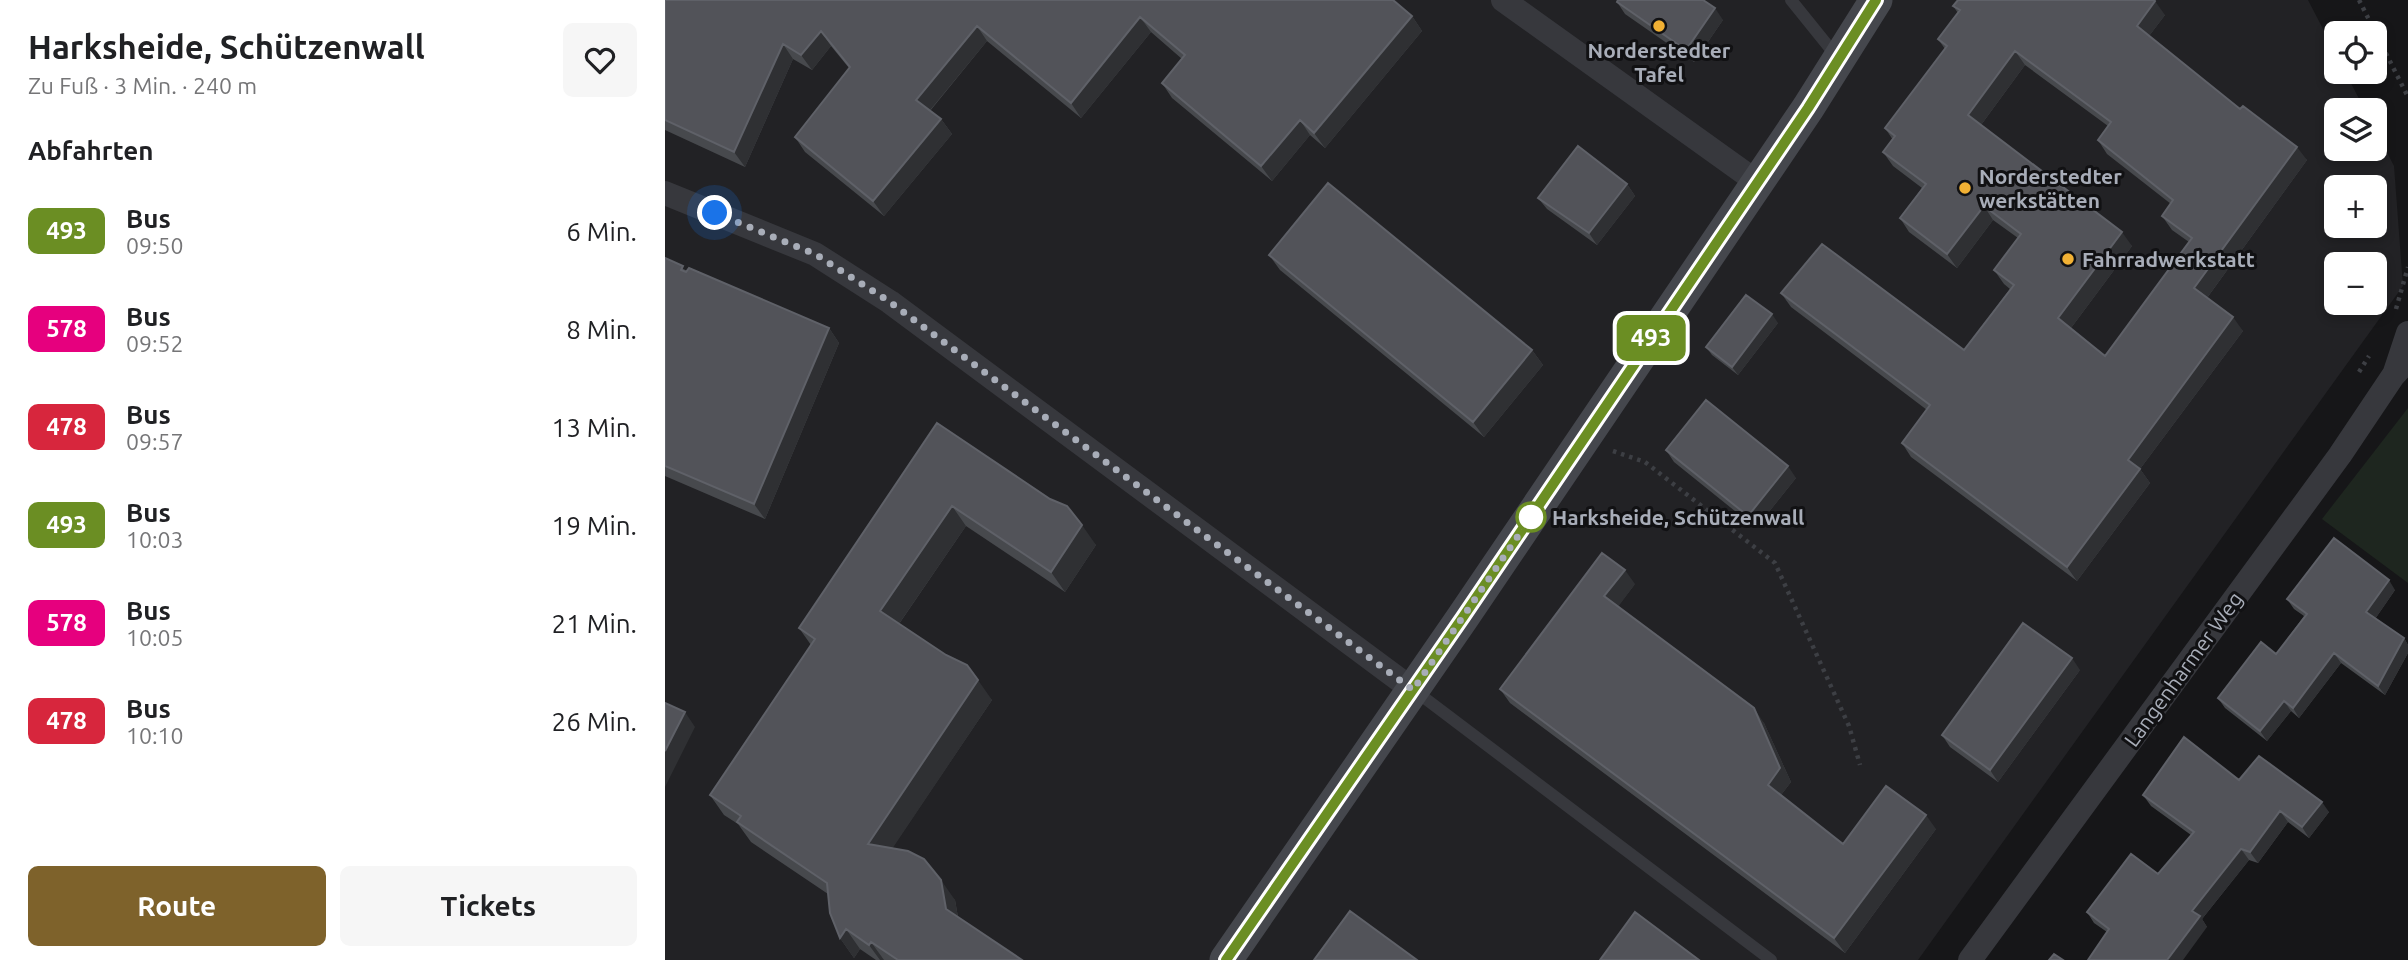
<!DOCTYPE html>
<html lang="de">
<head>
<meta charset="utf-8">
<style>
  body { margin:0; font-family:Ubuntu,sans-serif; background:#f6f6f6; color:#202124; height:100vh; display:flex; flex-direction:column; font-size:26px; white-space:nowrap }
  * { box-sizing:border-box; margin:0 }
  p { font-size:23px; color:#757577 }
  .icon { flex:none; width:38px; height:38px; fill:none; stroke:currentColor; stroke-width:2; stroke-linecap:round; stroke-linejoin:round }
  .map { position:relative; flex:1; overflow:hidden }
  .sheet { display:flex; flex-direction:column; background:#fff; width:665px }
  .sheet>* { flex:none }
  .badge { padding:0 14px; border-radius:10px; font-size:24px; line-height:46px }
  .buttons { position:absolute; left:1659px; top:21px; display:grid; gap:14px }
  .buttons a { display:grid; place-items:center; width:63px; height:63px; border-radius:10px; background:#fff; box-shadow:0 4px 10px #0003; font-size:35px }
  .you { position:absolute; width:35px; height:35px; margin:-18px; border:5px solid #fff; border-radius:50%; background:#1a73e8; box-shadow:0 0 0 10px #1a73e833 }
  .map>.badge { position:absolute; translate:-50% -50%; box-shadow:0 0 0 4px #fff }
  h2 { padding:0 28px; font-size:26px; line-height:63px }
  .round { display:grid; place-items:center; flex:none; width:74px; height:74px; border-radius:10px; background:#f6f6f6 }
  .summary { display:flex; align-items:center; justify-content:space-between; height:119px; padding:0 28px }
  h1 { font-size:33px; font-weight:700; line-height:52px }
  .action { display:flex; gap:14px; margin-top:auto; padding:14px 28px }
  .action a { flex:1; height:80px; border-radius:10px; background:#7e622b; color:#fff; font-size:28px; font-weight:700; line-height:80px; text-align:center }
  .action a+a { background:#f6f6f6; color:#202124 }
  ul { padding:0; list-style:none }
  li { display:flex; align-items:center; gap:21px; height:98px; padding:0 28px }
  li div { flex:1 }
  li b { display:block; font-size:26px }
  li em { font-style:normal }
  li .badge { min-width:77px; font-weight:700; text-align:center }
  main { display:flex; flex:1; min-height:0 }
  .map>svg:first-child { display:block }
  .built { fill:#222225; fill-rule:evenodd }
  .green { fill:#1e261f }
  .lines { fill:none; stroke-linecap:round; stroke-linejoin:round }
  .path { stroke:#3d3f44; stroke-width:4.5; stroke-dasharray:3.5 5; stroke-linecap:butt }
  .lane { stroke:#37383d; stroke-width:12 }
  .street { stroke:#37383d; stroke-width:24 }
  .secondary { stroke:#45474d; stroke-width:33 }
  .wall { fill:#47494d; fill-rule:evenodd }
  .shaded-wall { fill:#2f3033 }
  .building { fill:#525359; stroke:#5f6168; stroke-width:2; fill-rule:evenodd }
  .line-casing { stroke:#fff; stroke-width:16 }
  .line { stroke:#6b8e23; stroke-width:10 }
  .walk { stroke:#a8adb8; stroke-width:7; stroke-dasharray:0 12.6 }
  .poi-dot { fill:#f2b134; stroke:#111113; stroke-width:2.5 }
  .stop-dot { fill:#fff; stroke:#6b8e23; stroke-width:3.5 }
  .labels { text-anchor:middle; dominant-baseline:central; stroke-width:6; stroke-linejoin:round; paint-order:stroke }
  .poi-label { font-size:21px; font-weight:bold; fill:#a8adb8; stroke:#111113; text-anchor:start }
  .stop-label { font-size:21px; font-weight:bold; fill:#a8adb8; stroke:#111113; text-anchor:start }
  .street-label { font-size:21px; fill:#a8adb8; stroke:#111113 }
</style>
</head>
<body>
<main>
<section class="sheet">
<div class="summary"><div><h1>Harksheide, Schützenwall</h1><p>Zu Fuß · 3 Min. · 240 m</p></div><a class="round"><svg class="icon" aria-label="heart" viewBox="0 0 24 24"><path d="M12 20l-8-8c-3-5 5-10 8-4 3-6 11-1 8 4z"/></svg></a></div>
<h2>Abfahrten</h2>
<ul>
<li><span class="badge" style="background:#6b8e23;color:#fff">493</span><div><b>Bus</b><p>09:50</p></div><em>6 Min.</em></li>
<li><span class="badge" style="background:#e6007e;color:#fff">578</span><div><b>Bus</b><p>09:52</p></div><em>8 Min.</em></li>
<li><span class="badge" style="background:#d7263d;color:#fff">478</span><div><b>Bus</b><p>09:57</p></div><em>13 Min.</em></li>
<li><span class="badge" style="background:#6b8e23;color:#fff">493</span><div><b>Bus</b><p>10:03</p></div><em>19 Min.</em></li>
<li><span class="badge" style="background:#e6007e;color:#fff">578</span><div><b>Bus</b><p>10:05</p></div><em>21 Min.</em></li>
<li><span class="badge" style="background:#d7263d;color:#fff">478</span><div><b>Bus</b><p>10:10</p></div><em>26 Min.</em></li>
</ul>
<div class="action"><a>Route</a><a>Tickets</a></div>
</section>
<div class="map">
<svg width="1743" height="960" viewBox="0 0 1743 960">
  <rect width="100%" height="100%" fill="#161618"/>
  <path class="built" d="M0,0h1643l28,54v18h9l20,38h-29v39h39v-20l19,37 9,120 -485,674h-1253zM1671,187h39v39h-39zM1671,264h39v39h-39z"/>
  <path class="green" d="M1743,408v175l-86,-64z"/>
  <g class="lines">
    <path class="path" d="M1694,0l49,97
      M1731,309l12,-42
      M1694,372l10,-16
      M948,451l32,11 130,101 74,163 11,39"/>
    <path class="lane" d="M1126,0l46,57
      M749,690l357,270"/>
    <path class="street" d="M838,0l254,182
      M0,193l150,61 75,48 523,388
      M1729,375l14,-42
      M1305,960l370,-505 53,-79 15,-16"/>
    <path class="secondary" d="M561,960l237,-343 345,-509 68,-108"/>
  </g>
  <path class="wall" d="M0,0l747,16 10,15 -97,117 -15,-13 -38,46 -100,-83 -10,-15 20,-24 -31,-27 -70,86 -94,-77 -57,70 11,8 11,15 -68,82 -79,-64 -10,-15 54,-69 -18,-22 -19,24 -19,-11 -48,108 -80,-37z
    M952,2l106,18 -29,42 -69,-48z
    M1288,6l212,9 -16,21 91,73 67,51 -100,138 36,33 -103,138 10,14 -73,98 -166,-124 -9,-14 25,-33 -136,-103 -10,-14 183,57 46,-61 -6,-5 -10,-14 24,-32 -25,-18 -36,48 -48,-36 -9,-14 22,-30 -29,-22 -10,-14 10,-12 -8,-12 60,-79 -7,-10 20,-26zM1360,65l83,61 -10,14 9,14 64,50 -9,12 10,14 17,12 -84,114 -34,-28 61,-82 -151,-121z
    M962,184l8,12 -38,49 -50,-36 -9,-11z
    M604,255l263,95 11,15 -59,72 -204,-167z
    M0,258l22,13 142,57 10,15 -74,176 -100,-43z
    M1113,323l-40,52 -26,-20 -6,-8z
    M272,423l159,122 -31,47 -99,-66 -67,98 93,76 -100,148 63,52 3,17 64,43h-146l-16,-11 -6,9 -14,-20 -12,-44 -77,-52 -13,-18 -14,-9 -14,-20 101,-150 -12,-17z
    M1001,450l130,28 -40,50 -82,-66z
    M970,584l-17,22 146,117 27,59 -10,13 62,49 93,-15 -91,124 -335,-250 -10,-14z
    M1730,590l-20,29 29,19 4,7v8l-23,42 -44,-32 -42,55 -8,-7 -24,30 -42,-33 -7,-10 58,-44 28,-38 -10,-7 -7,-10z
    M1415,670l-82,112 -48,-35 -8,-12z
    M1574,780l90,32 -20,26 -21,-16 -30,41 -9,-3 -47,59 5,8 -100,5 -13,-9 -7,-11 71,-38 33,-39 -40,-29 -8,-11z"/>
  <path class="shaded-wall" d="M1490,1l10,14 -19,25 -9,-14z
    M1050,8l8,12 -29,42 -8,-12z
    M747,16l10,15 -97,117 -11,-15z
    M475,17l11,15 -70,86 -10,-15z
    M312,26l10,15 -61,74 -10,-15z
    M156,31l10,15 -19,24 -11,-15z
    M118,44l10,15 -48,108 -11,-15z
    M1350,51l10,14 -47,64 -10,-14z
    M276,119l11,15 -68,82 -11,-15z
    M635,120l10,15 -38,46 -11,-15z
    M1632,147l10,13 -103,142 -10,-14z
    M962,184l8,12 -38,49 -8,-12z
    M1319,206l9,14 -36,48 -10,-14z
    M1457,232l10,14 -64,86 -10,-14z
    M1107,314l6,9 -40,52 -6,-8z
    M1568,317l10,14 -103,138 10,14 -73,98 -10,-14 61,-107z
    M164,328l10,15 -74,176 -11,-15z
    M867,350l11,15 -59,72 -11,-15z
    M1123,466l8,12 -40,50 -8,-12z
    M287,506l14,20 -72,105 -14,-20z
    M417,525l14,20 -31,47 -14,-20z
    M960,570l10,14 -20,27 -11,-15z
    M1724,580l6,10 -22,32 -7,-10z
    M1739,638l4,7v8l-23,42 -7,-9z
    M1669,653l7,10 -42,55 -6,-10z
    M1407,658l8,12 -82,112 -8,-12z
    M313,680l14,20 -110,164 -14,-20z
    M1619,701l7,10 -24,30 -7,-10z
    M1089,708l10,15 27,59 -13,17 -10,-14z
    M20,712l10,15 -30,60v-36z
    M1657,802l7,10 -20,26 -7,-11z
    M1615,811l8,11 -30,41 -8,-11z
    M1261,815l10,14 -91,124 -11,-15z
    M1576,849l8,11 -47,59 5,8 -24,33h-16l25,-49z
    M276,880l14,20 5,29 -14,-20z
    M181,929l14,20 -6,9 -14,-20z
    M206,942l13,18h-4l-11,-15z"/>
  <path class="building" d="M0,0h728l19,16 -98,117 -14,-13 -39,46 -99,-83 23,-28 -45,-38 -69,86 -94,-77 -61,74 25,19 -68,82 -78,-64 55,-70 -29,-36 -20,24 -18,-11 -49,108 -69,-32z
    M953,0h85l12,8 -29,42 -69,-48z
    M1293,0h196l1,1 -18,25 103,83 3,-3 54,41 -103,141 39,29 -105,143 12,9 -73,98 -165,-124 28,-38 -149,-112 41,-49 142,106 50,-65 -20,-15 27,-36 -37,-28 -37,48 -47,-36 26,-34 -43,-32 12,-16 -10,-8 62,-82 -9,-7 22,-29 -7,-4zM1350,51l96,71 -13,18 75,60 -11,16 30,22 -87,118 -47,-38 64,-86 -154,-117z
    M913,146l49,38 -38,49 -51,-35z
    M663,183l204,167 -59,72 -204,-167z
    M0,258l18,8 -2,4 5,2 3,-4 140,60 -75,176 -89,-38z
    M1081,295l26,19 -40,53 -26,-20z
    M1041,400l82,66 -40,50 -82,-66z
    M272,423l113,76 17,7 15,19 -31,47 -99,-66 -72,105 66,44 21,10 11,15 -110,164 40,7 16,8 17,21 5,29 76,51h-124l-27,-18 -2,3 -23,-16 -6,9 -10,-25 -3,-30 -90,-61 4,-6 -31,-21 105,-156 -16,-11z
    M1669,538l55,42 -23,32 38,26 -26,48 -44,-33 -41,55 -9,-7 -24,30 -42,-33 43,-56 15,12 31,-40 -20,-15z
    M937,553l23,17 -21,26 150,112 26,60 -12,17 75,59 43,-58 40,29 -92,123 -334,-249z
    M1358,623l49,35 -82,112 -48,-35z
    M0,703l20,9 -20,39z
    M1519,737l55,43 20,-24 63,46 -20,25 -22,-16 -30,41 -9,-3 -49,62 8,5 -33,44h-79l21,-31 -22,-17 44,-58 27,20 36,-42 -51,-37z
    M685,911l67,49h-103z
    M970,912l64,48h-99z
    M1389,954l9,6h-14z"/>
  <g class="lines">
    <defs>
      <path id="line" d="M561,960l237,-343 345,-509 68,-108"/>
    </defs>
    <use href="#line" class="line-casing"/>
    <use href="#line" class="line"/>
    <path class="walk" d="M50,213l100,41 75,48 523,388 118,-173"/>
  </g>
  <g class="poi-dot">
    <circle cx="994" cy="26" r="7"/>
    <circle cx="1300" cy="188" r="7"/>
    <circle cx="1403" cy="259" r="7"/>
  </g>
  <circle class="stop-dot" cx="866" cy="517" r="14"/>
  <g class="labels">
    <g class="poi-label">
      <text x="994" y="50" text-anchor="middle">Norderstedter<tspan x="994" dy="24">Tafel</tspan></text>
      <text x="1314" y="176">Norderstedter<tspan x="1314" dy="24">werkstätten</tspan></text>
      <text x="1417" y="259">Fahrradwerkstatt</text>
    </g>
    <g class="stop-label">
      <text x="887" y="517">Harksheide, Schützenwall</text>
    </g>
    <g class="street-label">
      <text transform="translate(1518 669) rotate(-54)">Langenharmer Weg</text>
    </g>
  </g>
</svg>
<div class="buttons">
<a><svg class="icon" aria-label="locate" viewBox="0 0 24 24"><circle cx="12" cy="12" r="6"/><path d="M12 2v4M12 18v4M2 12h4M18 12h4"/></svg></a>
<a><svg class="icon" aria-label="layers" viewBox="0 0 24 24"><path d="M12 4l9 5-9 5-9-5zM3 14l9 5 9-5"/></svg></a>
<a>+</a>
<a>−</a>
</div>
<div class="you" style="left:50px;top:213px"></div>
<b class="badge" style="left:986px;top:338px;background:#6b8e23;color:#fff">493</b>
</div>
</main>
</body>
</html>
